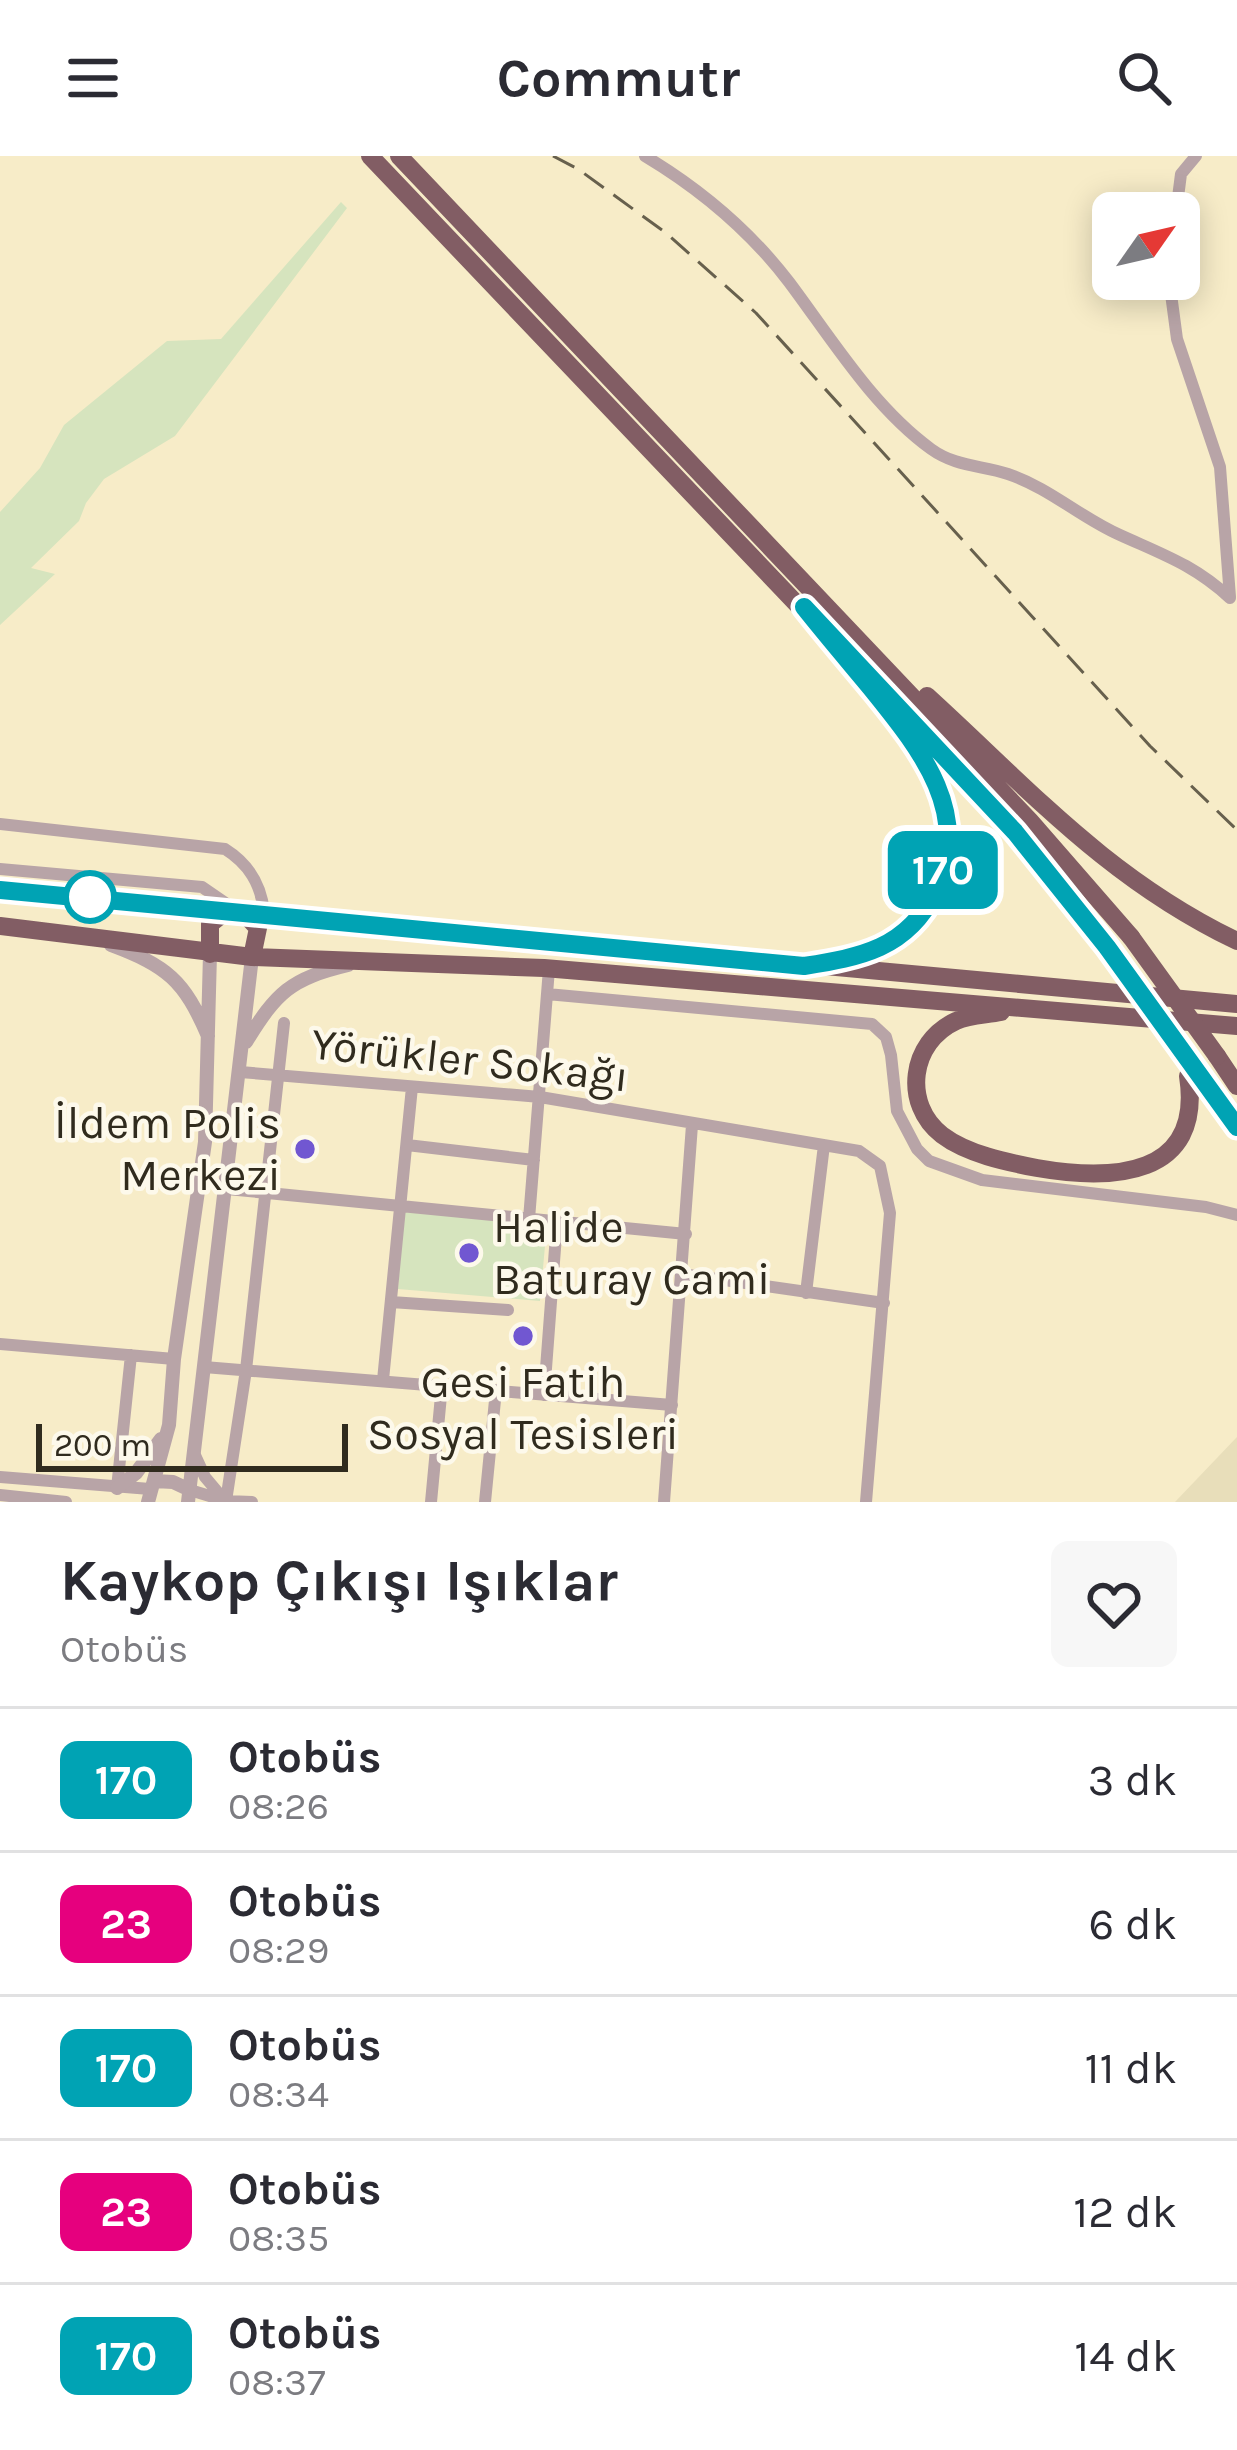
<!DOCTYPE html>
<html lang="tr">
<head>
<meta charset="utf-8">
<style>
  body { margin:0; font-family:Karla,sans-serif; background:#f7f7f7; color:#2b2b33; height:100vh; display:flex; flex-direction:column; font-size:45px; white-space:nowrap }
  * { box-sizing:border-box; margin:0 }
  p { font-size:39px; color:#7c7c81 }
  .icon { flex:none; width:66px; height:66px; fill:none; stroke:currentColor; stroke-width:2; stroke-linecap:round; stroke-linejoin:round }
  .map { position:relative; height:1346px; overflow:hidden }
  .side { display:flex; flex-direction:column; background:#fff; flex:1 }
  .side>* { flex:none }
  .badge { padding:0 24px; border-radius:18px; font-size:42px; line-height:78px }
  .needle { width:78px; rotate:56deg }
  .tools { position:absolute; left:1092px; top:36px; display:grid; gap:24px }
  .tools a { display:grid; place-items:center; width:108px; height:108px; border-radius:18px; background:#fff; box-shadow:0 6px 30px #0003; font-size:60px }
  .scale { position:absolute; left:36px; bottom:30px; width:312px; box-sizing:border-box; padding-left:12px; border:6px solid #302b1e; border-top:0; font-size:33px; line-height:42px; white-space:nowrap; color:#302b1e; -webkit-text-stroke:9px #fdf9eb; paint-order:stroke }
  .map>.badge { position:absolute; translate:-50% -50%; box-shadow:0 0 0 6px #fff }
  .round { display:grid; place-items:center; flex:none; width:126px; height:126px; border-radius:18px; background:#f7f7f7 }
  .overview { display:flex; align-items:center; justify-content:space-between; height:204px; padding:0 60px }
  h1 { font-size:57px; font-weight:700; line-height:90px }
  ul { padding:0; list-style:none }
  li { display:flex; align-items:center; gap:36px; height:144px; padding:0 60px; border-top:3px solid #e1e1e2 }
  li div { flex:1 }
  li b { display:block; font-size:45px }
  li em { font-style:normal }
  li .badge { min-width:132px; font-weight:700; text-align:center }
  header { display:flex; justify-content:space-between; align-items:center; height:156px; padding:0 60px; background:#fff; font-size:54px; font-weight:700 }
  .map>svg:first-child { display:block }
  .green { fill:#d6e4be }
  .sand { fill:#e8deba }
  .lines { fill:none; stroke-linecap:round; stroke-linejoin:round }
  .minor { stroke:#b8a4a7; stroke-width:12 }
  .tertiary { stroke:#b8a4a7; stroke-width:14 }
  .trunk { stroke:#825d64; stroke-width:18 }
  .rail { stroke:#67604d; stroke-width:3; stroke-dasharray:24 12; stroke-linecap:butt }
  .trunk-bridge { stroke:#825d64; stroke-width:18 }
  .line-casing { stroke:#fff; stroke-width:27 }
  .line { stroke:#00a3b4; stroke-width:18 }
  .stop-dot { fill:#fff; stroke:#00a3b4; stroke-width:6 }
  .poi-dot { fill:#7157d1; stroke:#fdf9eb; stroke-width:4.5 }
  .labels { text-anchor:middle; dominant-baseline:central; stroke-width:9; stroke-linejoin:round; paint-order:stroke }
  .street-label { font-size:45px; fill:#302b1e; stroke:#fdf9eb }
  .poi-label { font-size:45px; fill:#302b1e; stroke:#fdf9eb; text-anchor:end }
</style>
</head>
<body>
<header><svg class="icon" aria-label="menu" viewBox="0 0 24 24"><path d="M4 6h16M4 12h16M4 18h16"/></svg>Commutr<svg class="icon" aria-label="search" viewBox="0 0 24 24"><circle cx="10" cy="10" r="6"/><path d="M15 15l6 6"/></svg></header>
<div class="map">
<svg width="1237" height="1346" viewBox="0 0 1237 1346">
  <rect width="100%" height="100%" fill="#f7ecc8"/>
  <path class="green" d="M341,46l6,6 -172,228 -71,43 -18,24 -7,18 -48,47 24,6 -55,51v-113l40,-44 24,-43 103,-84 54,-2z
    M404,1056l143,12 -7,77 -142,-12z"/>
  <path class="sand" d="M1237,1281v65h-62z"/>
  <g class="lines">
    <path class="minor" d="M645,0c55,33 105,75 144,126 42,56 84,125 142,167 25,18 50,16 77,25 42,14 73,44 112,61 44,20 74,30 110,63
      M1176,57l5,-39 15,-18
      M1169,123l8,60 43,128 10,130
      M0,668l225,25c24,15 36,35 39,63
      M0,713l202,18 32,22
      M547,838l325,30 14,13 5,18 6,56 20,38 12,12 53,19 224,27 31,8
      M240,916l300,25 319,54 21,15 10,47 -24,289
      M407,989l127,15
      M227,1033l459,45
      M529,1063l20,-250
      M682,1118l202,29
      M806,1137l18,-148
      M391,1146l117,8
      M0,1188l174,15
      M204,1211l468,38
      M383,1224l29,-293
      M544,1239l13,-173
      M194,1297l11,24 16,19
      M0,1321l150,12
      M117,1332l14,-133
      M190,1334l36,11 26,1
      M0,1339l66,7
      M226,1345l20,-131 38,-347
      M431,1346l11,-117
      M485,1346l11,-112
      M664,1346l28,-377"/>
    <path class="tertiary" d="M111,789c56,21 73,35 97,91
      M246,886c31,-50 44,-63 102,-77
      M154,1325l19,1 17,8
      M117,1332l19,-15 25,-34
      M148,1346l21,-77 5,-66 31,-217 5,-188
      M188,1346l64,-545"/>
    <path class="trunk" d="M370,0l645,677 92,114
      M399,0l631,665 101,116
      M927,540c103,94 181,183 310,245
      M0,734l1237,114
      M242,755l16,17 -6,29
      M0,770l252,31 292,11 693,58
      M210,798v-30l19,-15
      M833,805c129,-19 143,-145 69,-235
      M1001,856c-15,3 -32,3 -45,9 -46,21 -54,83 -14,114 25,19 64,27 95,33 74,13 167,10 151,-92
      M1217,900l20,30
      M1206,924l31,47"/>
    <path class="rail" d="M553,0l25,13 88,64 90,80 394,433 87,84"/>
    <path class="trunk-bridge" d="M1131,781l86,119
      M1107,791l99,133"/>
  </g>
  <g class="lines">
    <defs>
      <path id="line" d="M0,734l804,76c56,-9 103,-17 131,-74 38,-77 -14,-142 -60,-199 -24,-29 -48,-57 -71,-86l211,225 92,115 130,180"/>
    </defs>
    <use href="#line" class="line-casing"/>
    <use href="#line" class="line"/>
  </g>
  <circle class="stop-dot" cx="90" cy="741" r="24"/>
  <g class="poi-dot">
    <circle cx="305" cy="993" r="12"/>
    <circle cx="469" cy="1097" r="12"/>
    <circle cx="523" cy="1180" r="12"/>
  </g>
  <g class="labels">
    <g class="street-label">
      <text transform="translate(470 904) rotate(6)">Yörükler Sokağı</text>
    </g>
    <g class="poi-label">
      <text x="281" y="967">İldem Polis<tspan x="281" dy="52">Merkezi</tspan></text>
      <text x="493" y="1071" text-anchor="start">Halide<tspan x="493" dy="52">Baturay Cami</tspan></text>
      <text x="523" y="1226" text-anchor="middle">Gesi Fatih<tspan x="523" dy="52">Sosyal Tesisleri</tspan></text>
    </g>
  </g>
</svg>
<div class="tools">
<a><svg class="needle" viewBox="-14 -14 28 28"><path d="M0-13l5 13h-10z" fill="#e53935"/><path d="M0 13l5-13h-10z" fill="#7c7c81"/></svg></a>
</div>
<div class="scale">200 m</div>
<b class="badge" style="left:943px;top:714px;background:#00a3b4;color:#fff">170</b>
</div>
<section class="side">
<div class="overview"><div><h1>Kaykop Çıkışı Işıklar</h1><p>Otobüs</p></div><a class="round"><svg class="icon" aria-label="heart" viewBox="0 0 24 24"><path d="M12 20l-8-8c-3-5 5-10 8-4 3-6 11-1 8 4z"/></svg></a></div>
<ul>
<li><span class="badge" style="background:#00a3b4;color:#fff">170</span><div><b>Otobüs</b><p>08:26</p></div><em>3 dk</em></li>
<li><span class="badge" style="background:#e6007e;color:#fff">23</span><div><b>Otobüs</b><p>08:29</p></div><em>6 dk</em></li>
<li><span class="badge" style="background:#00a3b4;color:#fff">170</span><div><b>Otobüs</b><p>08:34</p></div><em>11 dk</em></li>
<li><span class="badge" style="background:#e6007e;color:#fff">23</span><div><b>Otobüs</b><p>08:35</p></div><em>12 dk</em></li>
<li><span class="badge" style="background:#00a3b4;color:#fff">170</span><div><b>Otobüs</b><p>08:37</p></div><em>14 dk</em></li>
</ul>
</section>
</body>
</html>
